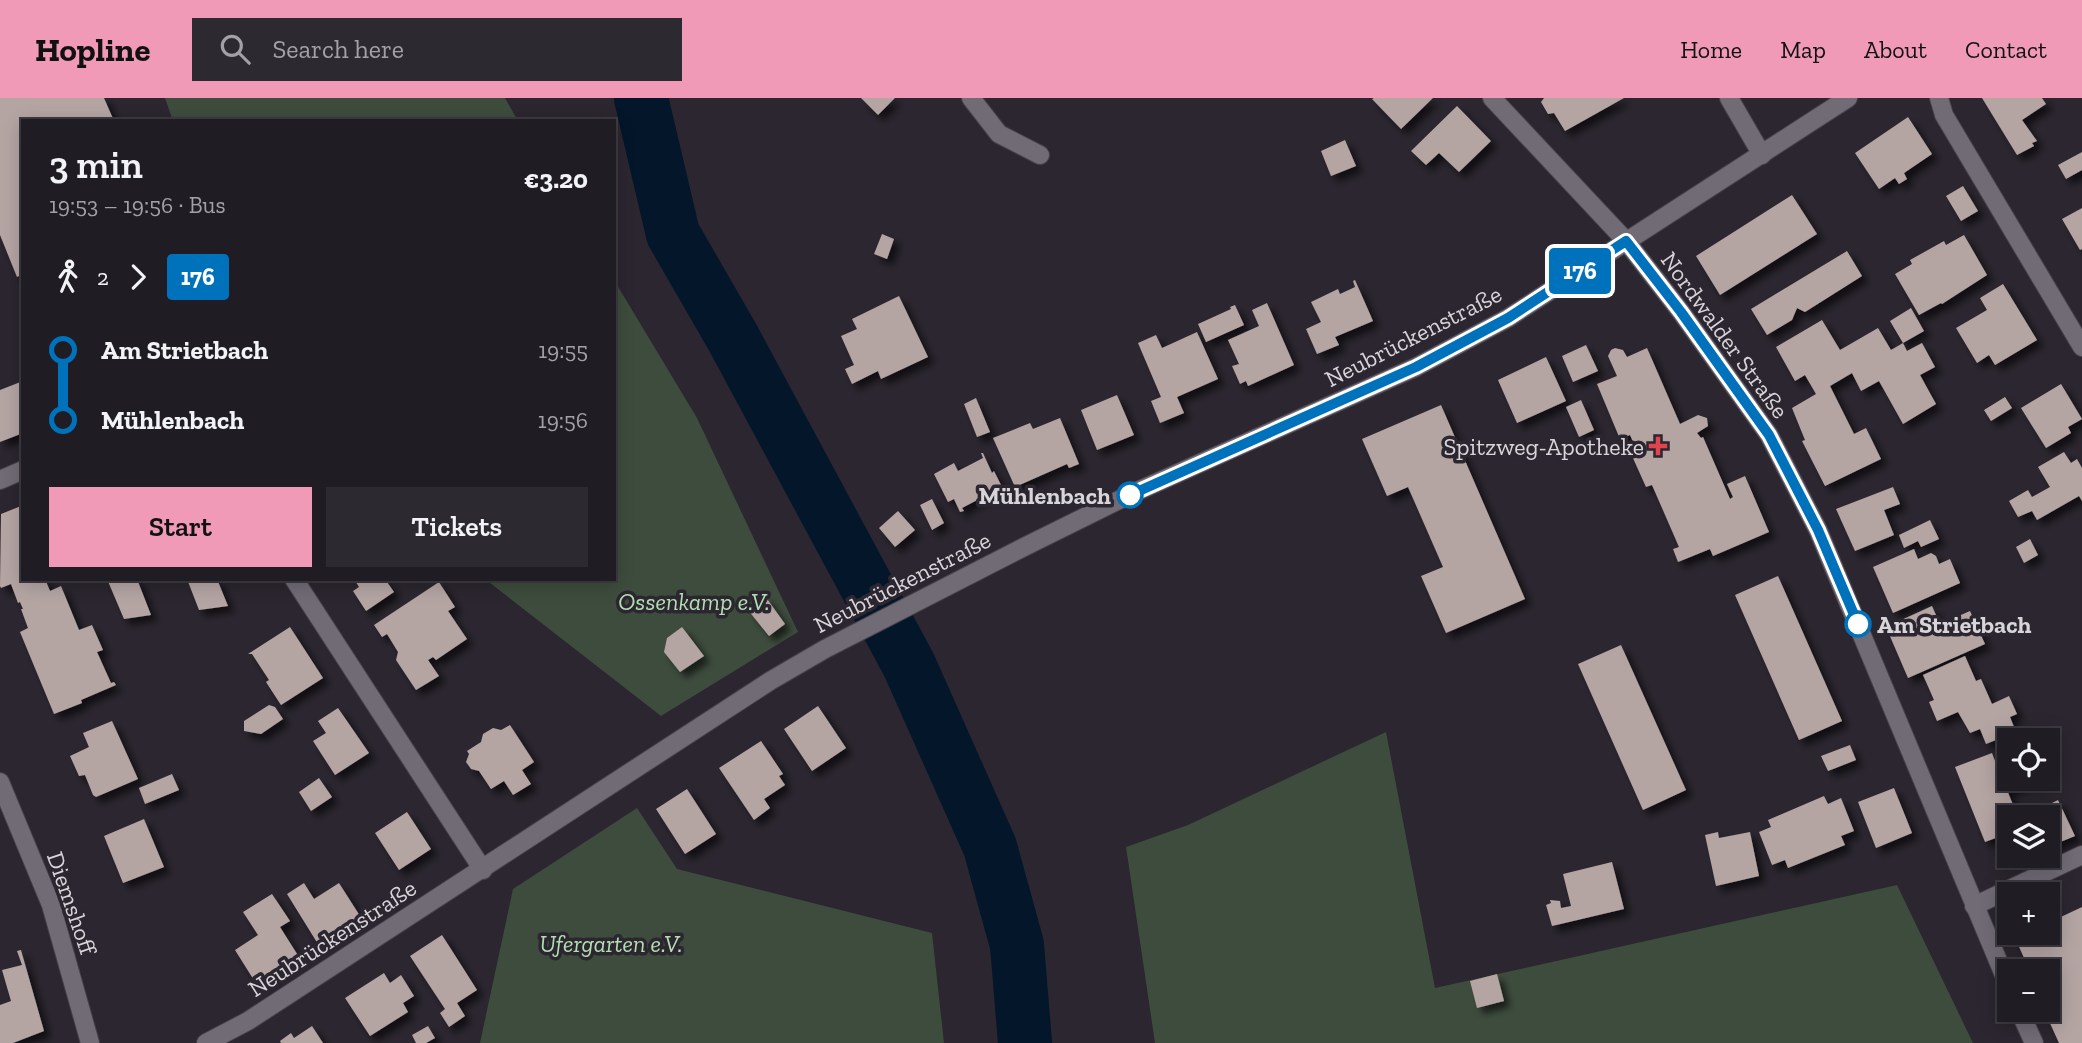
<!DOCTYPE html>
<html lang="en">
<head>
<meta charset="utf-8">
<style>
  body { margin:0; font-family:"Zilla Slab",serif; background:#2d2930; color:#f1f3f6; height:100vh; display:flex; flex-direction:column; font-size:26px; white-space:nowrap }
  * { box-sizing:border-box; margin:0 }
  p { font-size:23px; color:#a2a1a6 }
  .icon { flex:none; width:38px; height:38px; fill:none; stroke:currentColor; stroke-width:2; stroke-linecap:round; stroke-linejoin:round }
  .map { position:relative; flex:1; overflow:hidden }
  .panel { position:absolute; left:21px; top:21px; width:595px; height:462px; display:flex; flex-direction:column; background:#201c23; border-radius:0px; box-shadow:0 4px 18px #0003,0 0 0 2px #3d3a41 }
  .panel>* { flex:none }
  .badge { padding:0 14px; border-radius:5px; font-size:24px; line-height:46px }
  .buttons { position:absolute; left:1997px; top:630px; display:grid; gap:14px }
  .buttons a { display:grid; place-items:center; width:63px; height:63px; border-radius:0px; background:#201c23; box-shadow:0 4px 18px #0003,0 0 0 2px #3d3a41; font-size:35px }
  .map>.badge { position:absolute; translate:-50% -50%; box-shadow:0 0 0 4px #fff }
  .legs { display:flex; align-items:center; gap:10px; height:77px; padding:0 28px; font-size:23px }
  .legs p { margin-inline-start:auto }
  .head { display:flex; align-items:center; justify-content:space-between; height:119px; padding:0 28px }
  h1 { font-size:38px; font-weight:600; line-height:52px }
  .primary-button { display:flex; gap:14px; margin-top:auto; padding:14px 28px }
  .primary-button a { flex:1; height:80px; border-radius:0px; background:#f09ab7; color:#111; font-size:28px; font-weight:600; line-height:80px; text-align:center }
  .primary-button a+a { background:#2d2930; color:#f1f3f6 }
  ul { padding:0 28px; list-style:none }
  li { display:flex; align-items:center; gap:24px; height:70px; font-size:26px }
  li i { display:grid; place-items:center; width:10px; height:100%; margin:0 9px; background:currentColor }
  li i::after { content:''; width:18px; height:18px; margin:-9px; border:5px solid; border-radius:50%; background:#201c23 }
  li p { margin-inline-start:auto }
  li:first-child i { background:linear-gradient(#0000 50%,currentColor 0) }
  li:last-child i { background:linear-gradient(currentColor 50%,#0000 0) }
  header { display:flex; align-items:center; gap:42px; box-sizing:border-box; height:98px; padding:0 35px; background:#f09ab7; color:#111 }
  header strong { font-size:33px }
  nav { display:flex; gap:38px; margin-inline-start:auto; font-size:24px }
  .search { width:490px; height:63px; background:#2d2930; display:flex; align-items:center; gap:18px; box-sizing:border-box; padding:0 24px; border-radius:0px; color:#a2a1a6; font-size:26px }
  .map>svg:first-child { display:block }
  .green { fill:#3d4c3d }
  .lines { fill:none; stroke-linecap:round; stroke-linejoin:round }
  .river { stroke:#03162a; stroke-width:54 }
  .building { fill:#b4a5a3; filter:url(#shadow) }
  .street-casing { stroke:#47424a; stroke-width:20 }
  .secondary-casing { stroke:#47424a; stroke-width:20 }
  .street { stroke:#716b75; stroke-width:18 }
  .secondary { stroke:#716b75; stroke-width:18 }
  .line-1-casing { stroke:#fff; stroke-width:16 }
  .line-1 { stroke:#0072bc; stroke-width:10 }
  .health-dot { fill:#e0444e; stroke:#2b262f; stroke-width:2.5 }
  .stop-1-dot { fill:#fff; stroke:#0072bc; stroke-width:3.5 }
  .labels { text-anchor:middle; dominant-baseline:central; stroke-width:7; stroke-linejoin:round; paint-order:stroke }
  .street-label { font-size:24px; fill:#d8d5da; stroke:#2b262f }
  .poi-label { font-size:24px; fill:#d8d5da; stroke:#2b262f; text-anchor:end }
  .stop-label { font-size:24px; font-weight:bold; fill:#d8d5da; stroke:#2b262f; text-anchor:end }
  .park-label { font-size:24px; font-style:italic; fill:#b2dfb1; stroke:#2b262f }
</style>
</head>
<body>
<header>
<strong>Hopline</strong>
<div class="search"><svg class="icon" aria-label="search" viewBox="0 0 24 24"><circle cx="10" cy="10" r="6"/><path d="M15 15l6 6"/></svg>Search here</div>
<nav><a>Home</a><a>Map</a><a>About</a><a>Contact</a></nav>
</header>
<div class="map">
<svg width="2082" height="945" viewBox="0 0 2082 945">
  <defs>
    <filter id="shadow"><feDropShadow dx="6" dy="6" stdDeviation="3.5" flood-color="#0009"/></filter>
  </defs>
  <rect width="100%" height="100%" fill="#2b262f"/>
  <path class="green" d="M165,0h340l13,23h-345z
    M614,182l83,138 101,214 -137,84 -176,-137h129z
    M1386,634l49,256 462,-103 76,158h-818l-29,-196 62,-22z
    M637,710l40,61 255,64 12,110h-464l33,-154z"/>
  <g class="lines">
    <path class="river" d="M641,0l32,136 60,104 176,327 81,182 27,98 8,98"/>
  </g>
  <path class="building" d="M0,0h104l10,23h-91v43l-2,1 2,4v105l-6,3 -17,-42z
    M861,0h34l-17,17z
    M1374,0h59l-32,31 -29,-30z
    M1544,0h80l-59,33 -11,-18 -6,1 -7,-12z
    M1982,0h60l4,6 -24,16 15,21 -5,2 2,3 -17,9z
    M1457,8l34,35 -32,31 -20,-19 -13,12 -15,-14z
    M1908,19l24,37 -28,19 3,6 -8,5 -4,-6 -16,11 -24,-36z
    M1345,42l11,26 -25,10 -10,-25z
    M2082,54v18l-16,9 -8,-14z
    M1963,88l15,25 -17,10 -15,-25z
    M1792,97l25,39 -97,61 -24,-39z
    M2082,110v41l-2,1 -18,-31z
    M882,136l12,5 -7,20 -13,-5z
    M1964,137l23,40 -45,29 -1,-1 -22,12 -24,-41 17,-10 -2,-4 34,-19 2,4z
    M1847,153l15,25 -57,36 -8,-4 -5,12 -25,15 -16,-26z
    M1355,182l18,41 -38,16 4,8 -22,9 -11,-25 15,-7 -10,-20 27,-13 2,5 15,-7 -2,-6z
    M2003,186l34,56 -42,25 -6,-10 -12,8 -21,-35 31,-18 -7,-12z
    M899,198l29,61 -47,22 -3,-8 -26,13 -7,-15 9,-4 -13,-29 16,-7 -5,-10z
    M1267,205l27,62 -46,21 -2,-5 -6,3 -8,-18 7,-2 -11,-24 31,-14 -7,-16z
    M1235,207l9,20 -38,17 -8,-18 33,-15 -1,-2z
    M1911,210l13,23 -21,12 -13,-22z
    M1822,222l18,30 38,-22 13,22 12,-7 4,8 15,-8 13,24 -15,8 16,29 -33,20 -24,-43 -18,10 -9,-18 -22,13 24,48 12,-6 15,31 -56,27 -23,-45 3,-1 -13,-32 24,-14 -11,-19 -10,6 -19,-34z
    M1197,234l21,47 -41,18 7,16 -24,10 -9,-22 10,-4 -23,-54 18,-8 6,13z
    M1586,247l12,26 -25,11 -11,-26z
    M1615,250l8,2 4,7 20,-9 33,76 18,-9 9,3 1,8 -11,7 4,5 2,-1 27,62 3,-2 -6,-13 18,-8 24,56 -56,24 -3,-7 -32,13 -5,-13 6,-2 -27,-62 -6,2 -18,-40 6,-3 -4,-9 -10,4 -23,-55 20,-8 -9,-20 3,-6z
    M1546,259l20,44 -49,22 -19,-43z
    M23,283v52l-23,9v-52z
    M2061,286l21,35 -14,8 3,6 -25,15 -25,-40z
    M1117,297l17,40 -37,15 -16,-40z
    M2005,299l7,11 -21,13 -7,-11z
    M976,300l14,34 -13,5 -13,-33z
    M1581,302l13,30 -15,7 -13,-30z
    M1441,307l84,194 -79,34 -25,-57 22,-9 -35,-80 -21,9 -25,-57z
    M1060,320l19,46 -10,4 -2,-4 -52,23 -22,-49 37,-15 3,6z
    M2064,354l7,11 6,-4 5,9v33l-3,-5 -42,24 -5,-9 -14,6 -9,-16 19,-11 4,7 18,-10 -12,-20z
    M981,355h2l9,20 2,-2 8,16 -40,21 2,3 -4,1 -6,-13 -6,3 -14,-28 20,-11 4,8 25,-13z
    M1893,389l7,17 -16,6 10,25 -39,16 -19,-42z
    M932,401l12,24 -12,7 -12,-25z
    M21,408l2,5v68h22l5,12 11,-5 18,44 13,-5 11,25 -6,2 14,31 3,-1 2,3 -35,15 1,3 -28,11 -34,-82 8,-4 -7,-19h2l-3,-7 -2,1 -7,-19 -10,4 -1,-2 1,-72z
    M898,413l17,19 -20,17 -16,-19z
    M1930,422l9,19 -18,8 -3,-6 -14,7 -5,-13z
    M2030,441l8,16 -14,8 -8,-16z
    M1914,451l4,10 13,-6 5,3 3,8 11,-5 10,24 -67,30 -20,-46z
    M1778,478l64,145 -43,19 -64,-145z
    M107,481h30l14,36 -27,4z
    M187,481h30l11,27 -29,4z
    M354,481h31l9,13 -28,19 -13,-20 6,-4z
    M439,484l16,25 -7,4 19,28 -31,21 -3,-3 -5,3 11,16 -23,14 -20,-30 2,-8 -11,-18 -5,3 -8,-12z
    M765,498l20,28 -16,12 -21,-26z
    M1932,508l8,18 30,-13 15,33 -77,34 -22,-51z
    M290,529l33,51 -42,27 -15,-23 3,-2 -17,-26h-4z
    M682,529l22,29 -24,16 -16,-20 3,-14z
    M1621,547l65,145 -43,20 -65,-146z
    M1965,558l11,25 5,-2 11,25 17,-8 8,18 -7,3 6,15 -30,12 -6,-15 -10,4 -12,-21 -21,9 -8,-19 5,-2 -11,-25z
    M269,607l6,2 8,12 -22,15 -17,-3v-10z
    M818,608l28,42 -34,23 -28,-42z
    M338,610l31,45 -34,22 -22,-34 13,-8 -8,-12z
    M112,623l26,58 -42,18 -3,-2 -8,-20 -6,1 -9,-20 19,-9 -6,-14z
    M510,627l24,37 -12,8 9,14 -18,11 -9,-14 -13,8 -12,-18 -8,-2 -5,-7 3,-8 -2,-3 14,-9 2,-8 10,-6 8,2z
    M761,643l22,33 -4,2 6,9 -21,14 6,9 -16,12 -35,-52z
    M1850,647l6,15 -28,11 -7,-15z
    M1992,655l8,21 9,-3v8h27l-29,11 11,27h-9v16l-24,9 -30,-75z
    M172,676l7,16 -34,14 -6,-16z
    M319,680l13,19 -21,14 -12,-19z
    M1894,690l18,45 -36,15 -18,-46z
    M687,691l29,45 -31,20 -29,-45z
    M1824,698l4,8 13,-6 13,33 -13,5 4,9 -57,23 -3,-8 -13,5 -13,-33 12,-5 -3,-7z
    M2058,702l17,36 -27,11v-17l4,-2 -10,-20z
    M407,714l24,37 -32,21 -24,-37z
    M144,721l20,48 -41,16 -19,-47z
    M1718,734l1,6 31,-6 9,44 -43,10 -11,-51z
    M1612,764l12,47 -72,17 -6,-21 5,-2 -1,-3 10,1 1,7 10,-2 -8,-32z
    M304,785l10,16 25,-16 21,33 -42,28 -31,-50z
    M272,796l18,27 -10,6 19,30 -42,28 -22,-35 23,-15 -15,-23z
    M2082,809v136h-23l-15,-33h4v-39h-18l-15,-33 11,-5h22v-10z
    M442,837l35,55 -20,13 8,13 -16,11 -9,-14 5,-4 -35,-53z
    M21,852l23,81 -31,12h-13v-38l11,-4 -9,-31 20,-5 -5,-14z
    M384,875l6,10 11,-8 13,21 -11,7 5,9 -38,24 -25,-38z
    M1497,876l7,27 -27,7 -7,-27z
    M312,928l11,17h-42l-1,-2 11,-8 3,5z
    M428,928l7,12 -9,5h-10l-4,-8z"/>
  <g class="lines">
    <defs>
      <path id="street" d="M971,0l28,36 41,21
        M1729,0l33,57
        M1939,0l5,17 138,232
        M0,382l23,-10
        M294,481l189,291
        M0,684l51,123 39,138
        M1974,808l108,-51"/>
      <path id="secondary" d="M1492,0l134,143 55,71 88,123 49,95 191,457
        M2019,912l15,33
        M206,945l42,-22 522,-340 55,-32 201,-103 105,-52 285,-127 92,-49 340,-220"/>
    </defs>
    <use href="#street" class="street-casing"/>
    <use href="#secondary" class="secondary-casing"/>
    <use href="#street" class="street"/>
    <use href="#secondary" class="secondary"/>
  </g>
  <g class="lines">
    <defs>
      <path id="line-1" d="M1130,397l286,-128 92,-49 118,-77 55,71 88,123 49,95 40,94"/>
    </defs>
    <use href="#line-1" class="line-1-casing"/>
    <use href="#line-1" class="line-1"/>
  </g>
  <path class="health-dot" d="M1654.5 337.5h7v7h7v7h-7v7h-7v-7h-7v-7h7z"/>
  <g class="stop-1-dot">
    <circle cx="1130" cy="397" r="12"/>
    <circle cx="1858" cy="526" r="12"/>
  </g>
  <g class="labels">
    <g class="street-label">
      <text transform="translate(1725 237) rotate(54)">Nordwalder Straße</text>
      <text transform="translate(1413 238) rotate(-27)">Neubrückenstraße</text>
      <text transform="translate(902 484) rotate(-27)">Neubrückenstraße</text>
      <text transform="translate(72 805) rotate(71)">Diemshoff</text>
      <text transform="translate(332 840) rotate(-33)">Neubrückenstraße</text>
    </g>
    <g class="poi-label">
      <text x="1644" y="348">Spitzweg-Apotheke</text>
    </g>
    <g class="stop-label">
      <text x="1111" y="397">Mühlenbach</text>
      <text x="1877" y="526" text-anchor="start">Am Strietbach</text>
    </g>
    <g class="park-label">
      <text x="694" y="503">Ossenkamp e.V.</text>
      <text x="611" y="845">Ufergarten e.V.</text>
    </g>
  </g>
</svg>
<div class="buttons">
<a><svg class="icon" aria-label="locate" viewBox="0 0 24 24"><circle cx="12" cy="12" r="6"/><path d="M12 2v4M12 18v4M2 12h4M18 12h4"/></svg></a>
<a><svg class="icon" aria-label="layers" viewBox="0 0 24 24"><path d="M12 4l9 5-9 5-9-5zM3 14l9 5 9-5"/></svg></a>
<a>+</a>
<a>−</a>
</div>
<b class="badge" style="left:1580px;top:173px;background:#0072bc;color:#fff">176</b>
<section class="panel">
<div class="head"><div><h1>3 min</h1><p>19:53 – 19:56 · Bus</p></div><b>€3.20</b></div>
<div class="legs"><svg class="icon" aria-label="walk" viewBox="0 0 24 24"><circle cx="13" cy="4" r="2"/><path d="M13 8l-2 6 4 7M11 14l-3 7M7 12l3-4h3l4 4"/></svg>2<svg class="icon" aria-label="forward" viewBox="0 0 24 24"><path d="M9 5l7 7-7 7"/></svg><b class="badge" style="background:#0072bc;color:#fff">176</b></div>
<ul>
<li><i style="color:#0072bc"></i><b>Am Strietbach</b><p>19:55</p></li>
<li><i style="color:#0072bc"></i><b>Mühlenbach</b><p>19:56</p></li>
</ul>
<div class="primary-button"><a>Start</a><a>Tickets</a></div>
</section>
</div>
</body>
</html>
